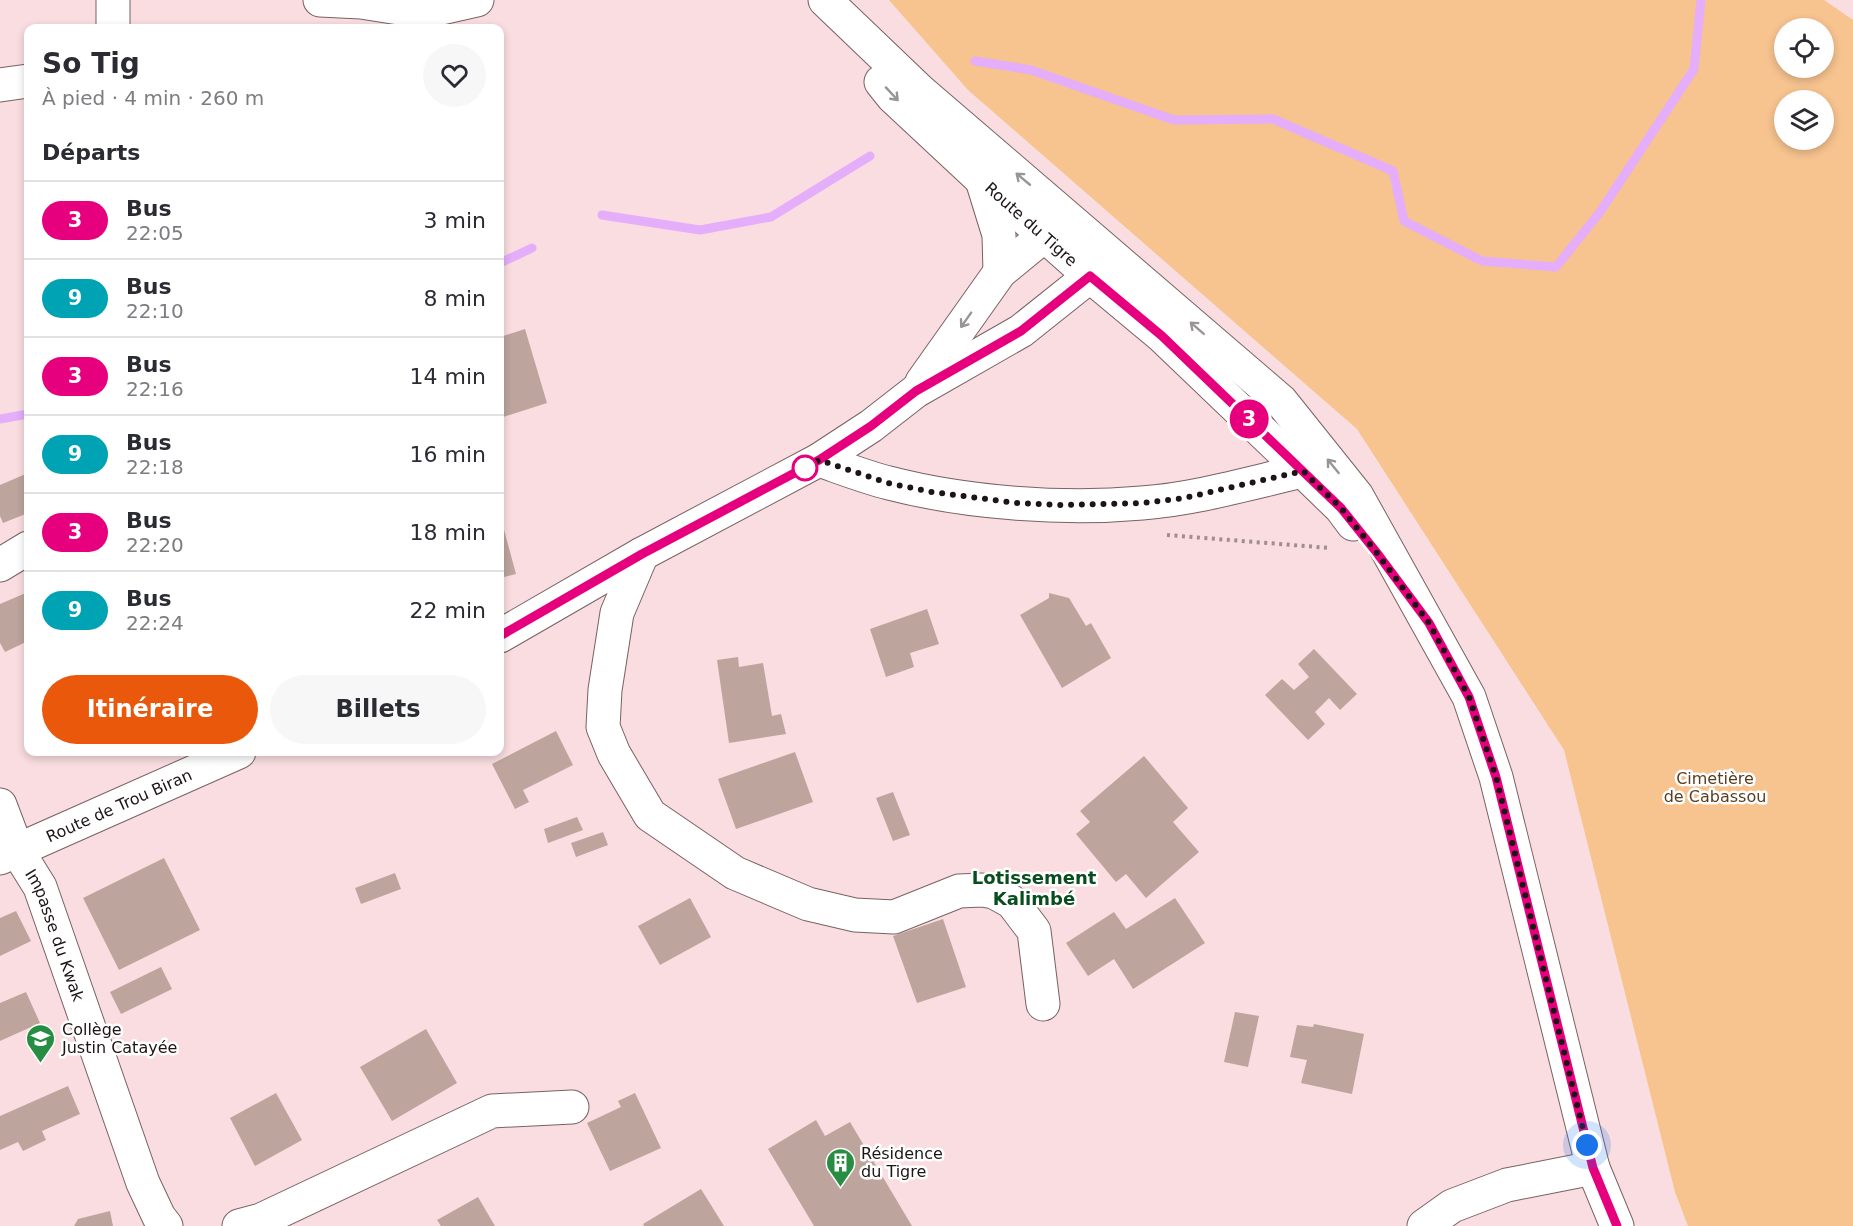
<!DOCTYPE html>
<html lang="fr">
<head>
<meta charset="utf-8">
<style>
  body { margin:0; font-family:"DejaVu Sans",sans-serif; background:#f7f7f7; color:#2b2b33; height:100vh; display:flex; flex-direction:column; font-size:22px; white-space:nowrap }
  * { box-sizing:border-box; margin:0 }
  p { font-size:20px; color:#7c7c81 }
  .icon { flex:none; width:33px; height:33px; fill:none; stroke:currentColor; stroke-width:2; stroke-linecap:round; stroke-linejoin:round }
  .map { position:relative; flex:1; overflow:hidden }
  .drawer { position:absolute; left:24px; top:24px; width:480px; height:732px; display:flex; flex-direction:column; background:#fff; border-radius:12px; box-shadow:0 3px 9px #0003 }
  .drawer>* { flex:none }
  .badge { padding:0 12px; border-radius:20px; font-size:21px; line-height:39px }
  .tools { position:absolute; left:1774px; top:18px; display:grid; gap:12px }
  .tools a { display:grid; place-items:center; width:60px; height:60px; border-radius:50%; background:#fff; box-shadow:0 3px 9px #0003; font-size:30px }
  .you { position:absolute; width:30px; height:30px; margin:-15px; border:4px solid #fff; border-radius:50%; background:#1a73e8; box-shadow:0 0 0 9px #1a73e833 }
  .map>.badge { position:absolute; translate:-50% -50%; box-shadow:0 0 0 3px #fff }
  h2 { padding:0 18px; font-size:22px; line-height:54px }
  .round { display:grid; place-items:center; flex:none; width:63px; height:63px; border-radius:32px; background:#f7f7f7 }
  .headline { display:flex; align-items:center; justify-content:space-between; height:102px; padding:0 18px }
  h1 { font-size:28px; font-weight:700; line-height:45px }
  .button { display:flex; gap:12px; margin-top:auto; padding:12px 18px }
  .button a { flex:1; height:69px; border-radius:36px; background:#ea580c; color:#fff; font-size:24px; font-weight:700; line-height:69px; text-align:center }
  .button a+a { background:#f7f7f7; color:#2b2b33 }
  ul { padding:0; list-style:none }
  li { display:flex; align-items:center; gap:18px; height:78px; padding:0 18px; border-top:2px solid #e1e1e2 }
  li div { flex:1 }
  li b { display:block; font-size:22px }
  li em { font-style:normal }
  li .badge { min-width:66px; font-weight:700; text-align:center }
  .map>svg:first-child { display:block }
  .green { fill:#f7c38f; fill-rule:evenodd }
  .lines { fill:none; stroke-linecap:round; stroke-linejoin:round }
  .stream { stroke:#e4aefa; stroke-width:9 }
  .building { fill:#bda59d }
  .minor-casing { stroke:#796164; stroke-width:35 }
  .major-casing { stroke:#796164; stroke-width:35 }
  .path { stroke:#a18d8f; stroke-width:4; stroke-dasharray:3 4.5; stroke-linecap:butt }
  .minor { stroke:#fff; stroke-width:33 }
  .major { stroke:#fff; stroke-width:33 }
  .oneway { stroke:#999596 }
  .line-casing { stroke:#fff; stroke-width:14 }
  .line { stroke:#e6007e; stroke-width:9 }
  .walk { stroke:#1d1415; stroke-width:6; stroke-dasharray:0 10.8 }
  .stop-dot { fill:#fff; stroke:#e6007e; stroke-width:3 }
  .labels { text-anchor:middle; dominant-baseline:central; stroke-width:5; stroke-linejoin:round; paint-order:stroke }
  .street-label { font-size:16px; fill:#1d1415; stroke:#fff }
  .park-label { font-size:16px; fill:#593d1f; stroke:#fff }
  .poi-label { font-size:16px; fill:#1d1415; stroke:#fff; text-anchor:start }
  .neighbourhood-label { font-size:18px; font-weight:bold; fill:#074d1e; stroke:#fff }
</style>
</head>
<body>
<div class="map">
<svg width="1853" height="1226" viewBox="0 0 1853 1226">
  <rect width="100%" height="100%" fill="#f9dde0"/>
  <path class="green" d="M889,0h935l29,20v1206h-165l-13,-34 -111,-442 -207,-321 -389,-339zM1824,28v40h-39v-40zM1824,100v40h-39v-40z"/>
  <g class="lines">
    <path class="stream" d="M975,61l56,9 143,50 99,-1 120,52 11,50 78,40 74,6 44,-55 94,-143 7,-69
      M602,215l98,15 71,-13 99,-61
      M500,263l32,-15
      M0,419l28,-5"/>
  </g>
  <path class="building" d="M525,329l22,74 -47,15v-81z
    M28,473v40l-25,10 -3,-7v-31z
    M500,515l16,59 -16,4z
    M28,592v49l-23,11 -5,-9v-39z
    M1049,593l20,5 17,28 5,-3 20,35 -49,30 -42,-73 29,-17z
    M927,609l12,35 -29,9 4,14 -28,10 -16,-48z
    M1314,649l43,45 -17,16 -11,-12 -14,14 10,12 -17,16 -43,-45 17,-16 12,11 15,-13 -11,-13z
    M738,657l1,10 24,-4 9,53 9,-2 5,20 -57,9 -12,-83z
    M556,731l17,34 -50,25 6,12 -14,7 -23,-45z
    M795,752l18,50 -77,27 -18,-50z
    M1144,756l44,52 -15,14 26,30 -53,46 -20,-24 -10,8 -40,-48 14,-12 -10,-11z
    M893,792l17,43 -17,6 -17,-43z
    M577,817l6,13 -35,13 -4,-14z
    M603,832l5,13 -32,12 -5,-14z
    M164,858l36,72 -81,40 -36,-72z
    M395,873l6,16 -40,15 -6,-16z
    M690,898l21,39 -51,28 -22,-39z
    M1175,898l30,45 -72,46 -19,-30 -26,17 -22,-33 48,-31 12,17z
    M16,911l15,30 -31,15v-38z
    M943,919l23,68 -49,16 -24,-67z
    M161,967l11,22 -51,25 -11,-22z
    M26,992l14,31 -40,18v-38z
    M1235,1012l24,4 -11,51 -24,-5z
    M1314,1024l50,10 -12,60 -51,-11 6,-23 -17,-3 7,-32 16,2z
    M426,1029l31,54 -65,38 -32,-54z
    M68,1086l12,28 -38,17 4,9 -23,11 -5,-9 -18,8v-34z
    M276,1093l26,47 -47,26 -25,-48z
    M635,1093l26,55 -51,23 -23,-48 34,-16 -3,-6z
    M816,1120l9,16 25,-14 62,104h-98l-46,-77z
    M701,1189l23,37h-80l-1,-2z
    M478,1197l17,29h-54l-4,-6z
    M110,1211l3,15h-39l4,-7z"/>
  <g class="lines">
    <defs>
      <g id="minor">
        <path d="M113,0v28"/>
        <path d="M320,0l41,2 63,10 53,-12"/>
        <path d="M0,85l28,-4"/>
        <path d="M642,554l-25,59 -12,77 -2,37 11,27 36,61 85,58 73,31 47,11 39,2 65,-26 23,-1 12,2 18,10 22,29 9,73"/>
        <path d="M0,565l28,-17"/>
        <path id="s1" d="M0,805l17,45 23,37 103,296 16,34 7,9"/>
        <path d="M239,1226l22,-6 231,-109 80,-4"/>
        <path d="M1424,1226l28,-20 55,-21 86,-17"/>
      </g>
      <g id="major">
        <path d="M825,0l94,90 362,311 76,95 112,201 27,80 97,391 24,58"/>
        <path id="s2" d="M881,82l12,15 89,83 108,96 72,60 141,135 38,37 12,16"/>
        <path d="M982,180l17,55 1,37"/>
        <path d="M922,382l78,-110 62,-51"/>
        <path d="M819,460c23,8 46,17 70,23 77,20 174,27 253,20 54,-4 108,-20 161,-32"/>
        <path d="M500,636l142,-82 177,-94 52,-34 45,-35 105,-60 69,-55 14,-18"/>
        <path id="s3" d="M0,858l239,-106"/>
      </g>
    </defs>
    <use href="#minor" class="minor-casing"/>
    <use href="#major" class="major-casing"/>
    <path class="path" d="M1167,535l163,13"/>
    <use href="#minor" class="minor"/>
    <use href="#major" class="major"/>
  </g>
  <defs><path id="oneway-shaft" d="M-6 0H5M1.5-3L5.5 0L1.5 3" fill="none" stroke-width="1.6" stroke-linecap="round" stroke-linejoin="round" transform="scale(1.5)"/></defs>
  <g class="oneway">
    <use href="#oneway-shaft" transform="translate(892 94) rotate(47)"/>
    <use href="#oneway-shaft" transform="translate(1023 179) rotate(-140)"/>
    <use href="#oneway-shaft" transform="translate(966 320) rotate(125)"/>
    <use href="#oneway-shaft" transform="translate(1197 328) rotate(-139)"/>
    <use href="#oneway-shaft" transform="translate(1333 466) rotate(-129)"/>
  </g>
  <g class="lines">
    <defs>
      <path id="line" d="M500,636l142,-82 177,-94 52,-34 45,-35 105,-60 69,-55 72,60 179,172 36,45 52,70 40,74 27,80 97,391 24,58"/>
    </defs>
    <use href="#line" class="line-casing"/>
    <use href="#line" class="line"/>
    <path class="walk" d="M805,468l-3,2 17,-10 69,23 44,9 85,11 43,2 83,-2 41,-5 119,-27 38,37 36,45 52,70 40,74 27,80 91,368"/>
  </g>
  <defs>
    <symbol id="school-pin" viewBox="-11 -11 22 30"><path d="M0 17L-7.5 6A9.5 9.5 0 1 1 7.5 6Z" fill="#268d43" stroke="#fff"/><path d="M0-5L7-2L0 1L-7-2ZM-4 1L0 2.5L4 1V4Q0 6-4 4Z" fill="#fff"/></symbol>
    <symbol id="building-pin" viewBox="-11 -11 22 30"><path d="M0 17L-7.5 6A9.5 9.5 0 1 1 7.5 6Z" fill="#268d43" stroke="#fff"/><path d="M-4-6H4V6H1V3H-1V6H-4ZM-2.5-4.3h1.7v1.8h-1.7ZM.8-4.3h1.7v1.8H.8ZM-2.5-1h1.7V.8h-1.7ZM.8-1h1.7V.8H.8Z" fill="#fff"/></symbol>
  </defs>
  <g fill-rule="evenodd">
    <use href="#school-pin" x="24" y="1022" width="33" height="45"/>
    <use href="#building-pin" x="824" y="1146" width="33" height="45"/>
  </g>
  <circle class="stop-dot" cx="805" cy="468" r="12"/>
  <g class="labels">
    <g class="street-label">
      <text stroke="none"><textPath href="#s2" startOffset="207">Route du Tigre</textPath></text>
      <text stroke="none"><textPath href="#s3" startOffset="130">Route de Trou Biran</textPath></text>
      <text stroke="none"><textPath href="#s1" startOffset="142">Impasse du Kwak</textPath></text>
    </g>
    <g class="park-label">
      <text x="1715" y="778">Cimetière<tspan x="1715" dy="18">de Cabassou</tspan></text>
    </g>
    <g class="poi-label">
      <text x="62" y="1029">Collège<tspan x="62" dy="18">Justin Catayée</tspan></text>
      <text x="861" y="1153">Résidence<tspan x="861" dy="18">du Tigre</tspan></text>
    </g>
    <g class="neighbourhood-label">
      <text x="1034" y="877">Lotissement<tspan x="1034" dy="21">Kalimbé</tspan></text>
    </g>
  </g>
</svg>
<div class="tools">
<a><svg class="icon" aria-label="locate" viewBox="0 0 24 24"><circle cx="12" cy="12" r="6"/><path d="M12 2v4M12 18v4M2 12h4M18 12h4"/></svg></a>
<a><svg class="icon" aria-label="layers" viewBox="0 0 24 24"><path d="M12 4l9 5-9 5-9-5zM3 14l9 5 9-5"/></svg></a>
</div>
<div class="you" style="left:1587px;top:1145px"></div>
<b class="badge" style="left:1249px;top:419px;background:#e6007e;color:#fff">3</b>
<section class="drawer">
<div class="headline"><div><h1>So Tig</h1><p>À pied · 4 min · 260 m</p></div><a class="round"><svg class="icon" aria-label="heart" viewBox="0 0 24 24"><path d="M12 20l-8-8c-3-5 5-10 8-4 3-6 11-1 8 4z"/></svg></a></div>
<h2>Départs</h2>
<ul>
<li><span class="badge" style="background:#e6007e;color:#fff">3</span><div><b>Bus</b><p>22:05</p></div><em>3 min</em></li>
<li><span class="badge" style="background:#00a3b4;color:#fff">9</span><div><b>Bus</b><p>22:10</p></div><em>8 min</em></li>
<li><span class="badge" style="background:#e6007e;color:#fff">3</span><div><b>Bus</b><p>22:16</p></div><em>14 min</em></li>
<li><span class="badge" style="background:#00a3b4;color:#fff">9</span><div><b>Bus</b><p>22:18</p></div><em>16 min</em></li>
<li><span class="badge" style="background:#e6007e;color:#fff">3</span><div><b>Bus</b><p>22:20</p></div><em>18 min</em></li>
<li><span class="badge" style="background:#00a3b4;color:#fff">9</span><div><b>Bus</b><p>22:24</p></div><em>22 min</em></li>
</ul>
<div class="button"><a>Itinéraire</a><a>Billets</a></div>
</section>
</div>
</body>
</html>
